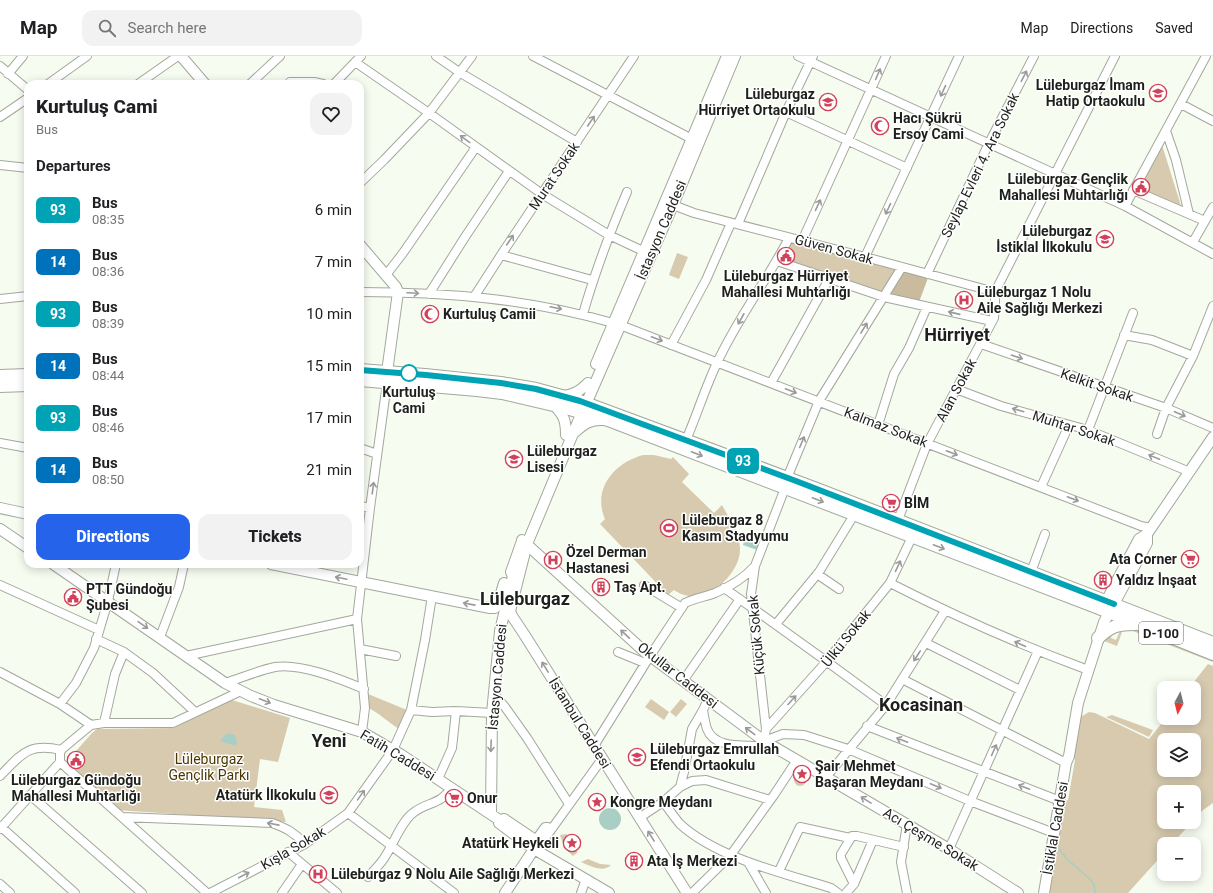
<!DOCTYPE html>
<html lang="en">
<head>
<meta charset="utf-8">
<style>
  body { margin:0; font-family:Roboto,sans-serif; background:#f2f2f2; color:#202124; height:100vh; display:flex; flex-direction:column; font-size:15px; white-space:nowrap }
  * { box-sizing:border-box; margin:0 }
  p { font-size:13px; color:#757577 }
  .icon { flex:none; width:22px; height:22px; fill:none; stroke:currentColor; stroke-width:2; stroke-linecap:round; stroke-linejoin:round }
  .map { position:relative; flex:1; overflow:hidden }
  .side { position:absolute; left:24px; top:24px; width:340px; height:488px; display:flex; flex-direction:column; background:#fff; border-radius:12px; box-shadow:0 2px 10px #0003 }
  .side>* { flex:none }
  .badge { padding:0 8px; border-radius:6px; font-size:14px; line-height:26px }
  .needle { width:26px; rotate:187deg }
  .tools { position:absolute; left:1157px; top:625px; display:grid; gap:8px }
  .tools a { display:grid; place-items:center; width:44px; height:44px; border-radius:8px; background:#fff; box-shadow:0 2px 10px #0003; font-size:20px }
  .map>.badge { position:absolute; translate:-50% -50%; box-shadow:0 0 0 2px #fff }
  h2 { padding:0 12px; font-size:15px; line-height:36px }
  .round { display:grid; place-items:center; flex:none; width:42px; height:42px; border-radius:12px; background:#f2f2f2 }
  .headline { display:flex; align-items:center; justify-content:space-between; height:68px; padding:0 12px }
  h1 { font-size:19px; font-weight:800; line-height:30px }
  .button { display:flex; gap:8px; margin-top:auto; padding:8px 12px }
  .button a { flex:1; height:46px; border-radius:12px; background:#2563eb; color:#fff; font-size:16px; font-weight:800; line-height:46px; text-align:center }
  .button a+a { background:#f2f2f2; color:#202124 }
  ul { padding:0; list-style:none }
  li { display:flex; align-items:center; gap:12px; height:52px; padding:0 12px }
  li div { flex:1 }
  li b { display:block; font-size:15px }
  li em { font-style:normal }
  li .badge { min-width:44px; font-weight:700; text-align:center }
  header { display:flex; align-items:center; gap:24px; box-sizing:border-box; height:56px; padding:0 20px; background:#fff; border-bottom:1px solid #e0e0e0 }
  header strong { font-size:19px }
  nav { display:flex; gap:22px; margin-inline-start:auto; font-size:14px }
  .search { width:280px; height:36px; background:#f2f2f2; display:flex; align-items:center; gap:10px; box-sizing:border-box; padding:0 14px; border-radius:12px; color:#757577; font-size:15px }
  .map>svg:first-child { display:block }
  .green { fill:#d7caaf; fill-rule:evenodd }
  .forest { fill:#cabb9f }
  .water { fill:#a9cec3 }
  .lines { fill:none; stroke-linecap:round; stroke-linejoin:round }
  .stream { stroke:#a9cec3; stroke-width:1.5 }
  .minor-casing { stroke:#a2a89d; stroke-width:10 }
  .major-casing { stroke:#a2a89d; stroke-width:12 }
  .highway-casing { stroke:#a2a89d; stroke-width:14 }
  .minor { stroke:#fff; stroke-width:8 }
  .major { stroke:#fff; stroke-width:10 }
  .highway { stroke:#fff; stroke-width:12 }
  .oneway { stroke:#9a9b99 }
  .line-casing { stroke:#fff; stroke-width:9 }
  .line { stroke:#00a3b4; stroke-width:6 }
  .stop-dot { fill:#fff; stroke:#00a3b4; stroke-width:2 }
  .labels { text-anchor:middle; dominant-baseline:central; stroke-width:3; stroke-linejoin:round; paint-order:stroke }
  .shield { fill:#fff; stroke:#626360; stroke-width:1 }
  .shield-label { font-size:13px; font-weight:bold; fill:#1e201c }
  .poi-label { font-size:14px; font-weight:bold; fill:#1e201c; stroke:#fff; text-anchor:start }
  .street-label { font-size:14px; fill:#1e201c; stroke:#fff }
  .stop-label { font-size:14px; font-weight:bold; fill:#1e201c; stroke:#fff }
  .park-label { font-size:14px; fill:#4c3600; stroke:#fff }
  .district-label { font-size:18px; font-weight:bold; fill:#1e201c; stroke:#fff }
</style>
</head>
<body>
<header>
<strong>Map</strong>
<div class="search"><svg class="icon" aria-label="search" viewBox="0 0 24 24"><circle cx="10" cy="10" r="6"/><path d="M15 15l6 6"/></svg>Search here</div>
<nav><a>Map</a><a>Directions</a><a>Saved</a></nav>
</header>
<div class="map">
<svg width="1213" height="837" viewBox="0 0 1213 837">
  <rect width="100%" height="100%" fill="#f6fcf0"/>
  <path class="green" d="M1162,89l20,64 -46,-19z
    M791,185l105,28 -13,24 -100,-35z
    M677,197l11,4 -9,22 -10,-4z
    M643,399h11l17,4 2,-2 16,17 -7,8 32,31 8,-8c7,13 17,28 18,43 1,24 -28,51 -52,48 -5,-1 -10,-3 -14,-6l-6,5 -68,-71 5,-5c-13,-30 9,-56 38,-64z
    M1132,571l81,31v4l-83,-32z
    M1120,575l2,1 -5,14 -13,-5 3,-9 5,2 -1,4 5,2z
    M1208,608l5,2v137l-10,7 -9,10v-28h-30v30h28l-20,22h-8v9l-36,40h-80l14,-91 6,-2 7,-40 -4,-10 6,-31 12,-7 6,1 54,26 17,-21h28v-30h-5zM1164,684h30v30h-30z
    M368,638l39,16 -8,19c-11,-7 -20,-16 -32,-22z
    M651,643l18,13 -5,8 -19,-13z
    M681,643l6,5 -11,13 -6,-5z
    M232,644l58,18 -12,44 -18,-3 -6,48 28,3 4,12 -169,-12 -48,-43 -1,-7 24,-27 5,-4 77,-1z
    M1112,659l41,15 -4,7 -43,-20z
    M794 724a6 6 0 1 1 12 0a6 6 0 1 1-12 0Z
    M567,778v12c3,3 7,2 11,6l-5,4c-7,-6 -10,-12 -13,-21z
    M588,803l12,5 11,1c-8,8 -21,1 -30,-3z"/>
  <path class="forest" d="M902,215l26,7 -9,24 -31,-7z"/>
  <path class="water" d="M745,481l14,5 -2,8 -14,-5z
    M229,677l6,2 2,7 -1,4 -16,-5 5,-6z
    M599 763a11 11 0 1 1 22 0a11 11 0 1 1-22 0Z"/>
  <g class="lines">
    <path class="stream" d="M1059,793l8,10 24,21 3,5 1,8"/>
    <defs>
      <path id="minor" d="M436,0l23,16 118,70
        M533,0l159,83
        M798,0l327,150 88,48
        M355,6l74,51 113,81 67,41 34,16
        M0,10l28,24
        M8,18l15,-18
        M290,26h24l9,2
        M48,28l39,-28
        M138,28l40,-28
        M250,28l30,-28
        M334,28l27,-28
        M1181,48l32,17
        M786,56l121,56
        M0,61l28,-19
        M1166,75l10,29 13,54
        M0,109l28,3
        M360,127l24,-23 45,-47 43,-57
        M1133,134l72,31
        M673,149l21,8 171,44 130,35
        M1125,150l81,-150
        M738,168l48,-112 27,-56
        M802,185l84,-185
        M1193,186l20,-35
        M501,199l91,25
        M865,201l94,-201
        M777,205l107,36 108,24
        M927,218l62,-131 45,-87
        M386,219l17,-22 73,-106
        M360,236c86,0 170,7 253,31
        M429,238l36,-57 44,-66
        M474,241l27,-42 133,-199
        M0,243l28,-3
        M583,258c12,-42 27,-82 44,-122
        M620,269l521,201 10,2
        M1124,279l28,5 41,16
        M981,288l185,64 47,20
        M671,289l35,-65 25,-57
        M771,327l58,-104
        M956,333l45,17 87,24 102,42
        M878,369l16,-51 15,-26 18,-41
        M1088,374l45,-117
        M1157,378l9,-26 27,-52 20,-50
        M686,384c11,-25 19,-52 31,-77 20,-44 50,-82 72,-125
        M0,387l28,5
        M360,392l17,6
        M787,422l32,-77 83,-134
        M1041,431l28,-62
        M360,450l10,2
        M898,464l29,-76 67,-126 1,-13v-13l120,-236
        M1031,516l14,-38
        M817,518l22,15
        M890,527c63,32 127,61 193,85
        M0,529l99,45
        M644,529l38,23
        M724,532c54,38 108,77 162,117
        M776,568l43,-52 35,-57
        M160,581l19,-50 5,-23
        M96,583l28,13 29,21 42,39
        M926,587l94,47
        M360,593l36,7
        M618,596l27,11
        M186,600l171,-37
        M0,616l60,32 31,21
        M902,623l164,84
        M683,625l57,-82
        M225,627c16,-5 35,-13 50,-16 26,-4 65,12 89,22
        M494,638l11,13 22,31 42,66
        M708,643l-5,11c1,6 2,13 4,19 7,19 34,16 51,17l6,-5 19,-7 21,1 44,14 122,52 84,32
        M60,648l16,-21 18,-35 14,-47 8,-37
        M411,654l21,2 24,-1 36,2
        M104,667l11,-49 9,-22
        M867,670l193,75
        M766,673l61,-68 63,-78 22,-46
        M362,676l3,-24 -8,-89 13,-111 17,-125
        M764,685l2,-12 -15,-135 4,-28 30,-78
        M594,690l56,-90 35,-53c10,-5 20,-6 30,-10 14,-6 29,-15 39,-26
        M61,694l-1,4v8l147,131
        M61,694l30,-25 13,-2h69l68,-32
        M0,720c21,-21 28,-34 61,-26
        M826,721l60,-72 59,-94
        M438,723l14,-31 4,-37
        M680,731l4,-15 8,-43 11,-19
        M30,739l112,98
        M663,746c6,7 11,15 17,22 37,34 103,49 151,64l7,5
        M348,757l106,80
        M122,761l150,6c14,5 23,10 33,21
        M639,762l24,-16 17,-15 12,-6 14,-1 64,20
        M0,770l75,67
        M0,773l60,-67
        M538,786l5,-1 59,-82
        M536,790l2,-4 -1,-4 8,-11h3l3,2
        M949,793l89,-198
        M288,796l49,41
        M748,806l18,31
        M779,815l21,-44 50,11
        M368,821c6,-7 14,-14 18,-22 8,-12 15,-33 27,-42 13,-11 28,-8 38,-25
        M0,828l10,9
        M854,828l-13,-26v-4l11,-18h5l47,11
        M210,837l95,-49 43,-31 45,-63 18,-40 14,-70 7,-44
        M282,837l20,-29
        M581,837l5,-14
        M692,837l38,-37 44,-61 23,-35
        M846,837l8,-9 19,-44
        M907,837l-6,-31 6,-38"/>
      <path id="major" d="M181,0l24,28
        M360,189l36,42 2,5 -11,80
        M596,308l131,-308
        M562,340c12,-1 18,-5 26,-13
        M586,348l87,-199 62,-149
        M554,349c10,11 12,15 12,30
        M582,356l-55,132 -17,67 2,5 12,18 163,259
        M575,376c9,-8 16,-13 28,-12
        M0,452l28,6
        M0,473l28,19
        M522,484l124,113 118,88 185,108 69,44
        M53,508l172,119 26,13 23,9 88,27 38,22 98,65 1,4 35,26 75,44
        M271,508l219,44h5l3,-4 6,-21
        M1103,551l36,-68 8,-5 66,-97
        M491,758l1,-101 8,-82 13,-55 -2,-4 11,-31
        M504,763l34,23
        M505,837l29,-44
        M1044,837l22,-130 3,-7 9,-53 26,-81 43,-79v-9"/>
      <path id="highway" d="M360,314l65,5 76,8 35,6 44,12 237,88 396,154
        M0,320l28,-1
        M360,324l117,10 25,3 64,15 42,12 488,187 117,47
        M0,330l28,-1
        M1098,582c13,-12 19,-14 37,-14"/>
    </defs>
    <use href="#minor" class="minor-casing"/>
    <use href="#major" class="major-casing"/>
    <use href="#highway" class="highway-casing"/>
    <use href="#minor" class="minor"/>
    <use href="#major" class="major"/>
    <use href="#highway" class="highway"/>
  </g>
  <defs><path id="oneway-shaft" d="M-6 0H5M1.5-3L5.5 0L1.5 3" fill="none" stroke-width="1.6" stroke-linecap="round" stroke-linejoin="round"/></defs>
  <g class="oneway">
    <use href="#oneway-shaft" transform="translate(878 18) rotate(-66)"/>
    <use href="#oneway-shaft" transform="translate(1024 20) rotate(-63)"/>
    <use href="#oneway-shaft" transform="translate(943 35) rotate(115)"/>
    <use href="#oneway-shaft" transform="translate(591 65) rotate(-56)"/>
    <use href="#oneway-shaft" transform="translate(465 83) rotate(-144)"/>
    <use href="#oneway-shaft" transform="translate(818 149) rotate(-65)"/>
    <use href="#oneway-shaft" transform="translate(888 153) rotate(115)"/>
    <use href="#oneway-shaft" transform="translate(510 184) rotate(-56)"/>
    <use href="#oneway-shaft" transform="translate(413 237) rotate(3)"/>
    <use href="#oneway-shaft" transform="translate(556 252) rotate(12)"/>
    <use href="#oneway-shaft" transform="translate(954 257) rotate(-167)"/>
    <use href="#oneway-shaft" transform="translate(741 263) rotate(119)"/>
    <use href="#oneway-shaft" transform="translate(864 272) rotate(-58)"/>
    <use href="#oneway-shaft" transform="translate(657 283) rotate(21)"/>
    <use href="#oneway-shaft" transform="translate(1017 301) rotate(19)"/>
    <use href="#oneway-shaft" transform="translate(791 335) rotate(21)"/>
    <use href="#oneway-shaft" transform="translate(1018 354) rotate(-164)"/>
    <use href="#oneway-shaft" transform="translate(1180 358) rotate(23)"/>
    <use href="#oneway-shaft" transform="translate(802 386) rotate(-67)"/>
    <use href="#oneway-shaft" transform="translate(952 397) rotate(21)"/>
    <use href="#oneway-shaft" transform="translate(697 398) rotate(21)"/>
    <use href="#oneway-shaft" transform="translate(1154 401) rotate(-158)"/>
    <use href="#oneway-shaft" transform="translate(373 432) rotate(-82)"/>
    <use href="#oneway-shaft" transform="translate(1073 443) rotate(21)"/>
    <use href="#oneway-shaft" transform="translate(818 444) rotate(21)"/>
    <use href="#oneway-shaft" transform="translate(939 491) rotate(21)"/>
    <use href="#oneway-shaft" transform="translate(898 510) rotate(-65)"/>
    <use href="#oneway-shaft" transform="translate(341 522) rotate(-168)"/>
    <use href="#oneway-shaft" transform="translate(469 548) rotate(-169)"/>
    <use href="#oneway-shaft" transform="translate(143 569) rotate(35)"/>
    <use href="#oneway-shaft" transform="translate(625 578) rotate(-137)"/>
    <use href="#oneway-shaft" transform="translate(1020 588) rotate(-156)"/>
    <use href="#oneway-shaft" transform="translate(917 600) rotate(123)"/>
    <use href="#oneway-shaft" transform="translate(545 611) rotate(-122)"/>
    <use href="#oneway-shaft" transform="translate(792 644) rotate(-48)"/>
    <use href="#oneway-shaft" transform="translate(265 645) rotate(21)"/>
    <use href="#oneway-shaft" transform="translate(750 675) rotate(-143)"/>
    <use href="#oneway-shaft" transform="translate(902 684) rotate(-159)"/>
    <use href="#oneway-shaft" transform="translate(491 690) rotate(92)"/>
    <use href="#oneway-shaft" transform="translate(994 694) rotate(-66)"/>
    <use href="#oneway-shaft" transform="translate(936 730) rotate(23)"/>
    <use href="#oneway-shaft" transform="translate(1024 731) rotate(-159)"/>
    <use href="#oneway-shaft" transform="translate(361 739) rotate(-55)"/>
    <use href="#oneway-shaft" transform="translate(866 744) rotate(-149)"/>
    <use href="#oneway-shaft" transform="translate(273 768) rotate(-169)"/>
    <use href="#oneway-shaft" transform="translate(651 780) rotate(-122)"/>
    <use href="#oneway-shaft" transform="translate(244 819) rotate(-28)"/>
  </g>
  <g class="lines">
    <defs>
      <path id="line" d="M360,314l66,5 75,8 35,6 44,12 216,80 318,123"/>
    </defs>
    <use href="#line" class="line-casing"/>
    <use href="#line" class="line"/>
  </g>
  <defs>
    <symbol id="school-ring" viewBox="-11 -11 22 22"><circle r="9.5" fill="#fff" stroke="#d14159" stroke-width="1.5"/><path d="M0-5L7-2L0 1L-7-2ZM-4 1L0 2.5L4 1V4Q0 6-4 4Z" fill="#d14159"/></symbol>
    <symbol id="mosque-ring" viewBox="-11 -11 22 22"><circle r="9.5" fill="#fff" stroke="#d14159" stroke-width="1.5"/><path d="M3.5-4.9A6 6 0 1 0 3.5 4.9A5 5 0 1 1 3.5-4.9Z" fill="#d14159"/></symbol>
    <symbol id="civic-ring" viewBox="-11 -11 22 22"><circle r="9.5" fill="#fff" stroke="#d14159" stroke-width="1.5"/><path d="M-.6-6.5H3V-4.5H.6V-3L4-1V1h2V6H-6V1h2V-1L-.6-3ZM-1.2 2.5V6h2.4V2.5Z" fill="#d14159"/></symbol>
    <symbol id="hospital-ring" viewBox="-11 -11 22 22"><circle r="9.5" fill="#fff" stroke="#d14159" stroke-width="1.5"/><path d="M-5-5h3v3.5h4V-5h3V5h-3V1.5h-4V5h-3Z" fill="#d14159"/></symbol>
    <symbol id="supermarket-ring" viewBox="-11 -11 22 22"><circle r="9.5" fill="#fff" stroke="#d14159" stroke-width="1.5"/><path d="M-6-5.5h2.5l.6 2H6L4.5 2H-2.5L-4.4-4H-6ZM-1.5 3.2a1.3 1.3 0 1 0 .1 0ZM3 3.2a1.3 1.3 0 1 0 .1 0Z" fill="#d14159"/></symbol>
    <symbol id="stadium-ring" viewBox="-11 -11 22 22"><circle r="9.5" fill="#fff" stroke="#d14159" stroke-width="1.5"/><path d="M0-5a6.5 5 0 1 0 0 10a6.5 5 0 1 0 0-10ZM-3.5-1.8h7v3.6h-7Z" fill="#d14159"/></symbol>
    <symbol id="building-ring" viewBox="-11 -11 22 22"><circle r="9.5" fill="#fff" stroke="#d14159" stroke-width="1.5"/><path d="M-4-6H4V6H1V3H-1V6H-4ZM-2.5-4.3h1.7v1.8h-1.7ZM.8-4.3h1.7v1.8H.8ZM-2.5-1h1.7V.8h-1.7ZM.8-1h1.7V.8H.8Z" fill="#d14159"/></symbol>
    <symbol id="sight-ring" viewBox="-11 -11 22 22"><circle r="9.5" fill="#fff" stroke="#d14159" stroke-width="1.5"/><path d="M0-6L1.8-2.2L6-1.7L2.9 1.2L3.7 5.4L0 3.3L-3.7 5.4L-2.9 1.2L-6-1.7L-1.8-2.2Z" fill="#d14159"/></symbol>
  </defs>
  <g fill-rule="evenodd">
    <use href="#school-ring" x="1148" y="27" width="20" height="20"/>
    <use href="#school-ring" x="818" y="36" width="20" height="20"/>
    <use href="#mosque-ring" x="870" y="60" width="20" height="20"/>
    <use href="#civic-ring" x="1131" y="121" width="20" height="20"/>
    <use href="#school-ring" x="1095" y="173" width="20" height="20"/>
    <use href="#civic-ring" x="776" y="190" width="20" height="20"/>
    <use href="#hospital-ring" x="954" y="234" width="20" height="20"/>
    <use href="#mosque-ring" x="420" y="248" width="20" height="20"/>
    <use href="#school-ring" x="504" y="393" width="20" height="20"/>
    <use href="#supermarket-ring" x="881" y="437" width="20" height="20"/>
    <use href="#stadium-ring" x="659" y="462" width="20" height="20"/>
    <use href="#supermarket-ring" x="1180" y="493" width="20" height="20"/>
    <use href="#hospital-ring" x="543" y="494" width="20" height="20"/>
    <use href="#building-ring" x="1093" y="514" width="20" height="20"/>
    <use href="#building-ring" x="591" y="521" width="20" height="20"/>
    <use href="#civic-ring" x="63" y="531" width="20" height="20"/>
    <use href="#school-ring" x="627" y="691" width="20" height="20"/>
    <use href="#civic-ring" x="66" y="694" width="20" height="20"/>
    <use href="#sight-ring" x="792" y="708" width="20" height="20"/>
    <use href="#school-ring" x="319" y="729" width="20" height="20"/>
    <use href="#supermarket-ring" x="444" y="732" width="20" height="20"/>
    <use href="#sight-ring" x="587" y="736" width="20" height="20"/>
    <use href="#sight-ring" x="562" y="777" width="20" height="20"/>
    <use href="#building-ring" x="624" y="795" width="20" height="20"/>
    <use href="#hospital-ring" x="308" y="808" width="20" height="20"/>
  </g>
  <circle class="stop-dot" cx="409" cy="317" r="8"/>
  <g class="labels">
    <rect class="shield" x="1139" y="566" width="44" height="22" rx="3"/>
    <g class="shield-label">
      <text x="1161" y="577">D-100</text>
    </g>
    <g class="poi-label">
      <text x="1145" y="29" text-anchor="end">Lüleburgaz İmam<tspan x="1145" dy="16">Hatip Ortaokulu</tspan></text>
      <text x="815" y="38" text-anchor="end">Lüleburgaz<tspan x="815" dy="16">Hürriyet Ortaokulu</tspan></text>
      <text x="893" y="62">Hacı Şükrü<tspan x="893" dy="16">Ersoy Cami</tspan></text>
      <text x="1128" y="123" text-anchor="end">Lüleburgaz Gençlik<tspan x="1128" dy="16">Mahallesi Muhtarlığı</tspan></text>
      <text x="1092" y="175" text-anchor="end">Lüleburgaz<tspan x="1092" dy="16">İstiklal İlkokulu</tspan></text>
      <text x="786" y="220" text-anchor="middle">Lüleburgaz Hürriyet<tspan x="786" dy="16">Mahallesi Muhtarlığı</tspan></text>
      <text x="977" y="236">Lüleburgaz 1 Nolu<tspan x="977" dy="16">Aile Sağlığı Merkezi</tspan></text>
      <text x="443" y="258">Kurtuluş Camii</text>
      <text x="527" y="395">Lüleburgaz<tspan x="527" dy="16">Lisesi</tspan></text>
      <text x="904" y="447">BİM</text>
      <text x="682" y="464">Lüleburgaz 8<tspan x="682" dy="16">Kasım Stadyumu</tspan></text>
      <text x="566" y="496">Özel Derman<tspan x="566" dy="16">Hastanesi</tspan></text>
      <text x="1177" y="503" text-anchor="end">Ata Corner</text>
      <text x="1116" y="524">Yaldız İnşaat</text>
      <text x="614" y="531">Taş Apt.</text>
      <text x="86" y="533">PTT Gündoğu<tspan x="86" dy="16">Şubesi</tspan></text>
      <text x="650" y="693">Lüleburgaz Emrullah<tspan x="650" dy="16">Efendi Ortaokulu</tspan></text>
      <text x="815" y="710">Şair Mehmet<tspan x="815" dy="16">Başaran Meydanı</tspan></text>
      <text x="76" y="724" text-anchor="middle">Lüleburgaz Gündoğu<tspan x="76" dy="16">Mahallesi Muhtarlığı</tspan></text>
      <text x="316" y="739" text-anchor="end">Atatürk İlkokulu</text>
      <text x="467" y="742">Onur</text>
      <text x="610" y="746">Kongre Meydanı</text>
      <text x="559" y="787" text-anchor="end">Atatürk Heykeli</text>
      <text x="647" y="805">Ata İş Merkezi</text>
      <text x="331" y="818">Lüleburgaz 9 Nolu Aile Sağlığı Merkezi</text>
    </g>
    <g class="street-label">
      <text transform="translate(980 109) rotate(-64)">Seylap Evleri 4. Ara Sokak</text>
      <text transform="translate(554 120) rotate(-56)">Murat Sokak</text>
      <text transform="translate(661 174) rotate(-67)">İstasyon Caddesi</text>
      <text transform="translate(834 193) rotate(15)">Güven Sokak</text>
      <text transform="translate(1097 329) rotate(19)">Kelkit Sokak</text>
      <text transform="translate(956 334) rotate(-62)">Alan Sokak</text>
      <text transform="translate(886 371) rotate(21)">Kalmaz Sokak</text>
      <text transform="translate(1074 372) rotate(18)">Muhtar Sokak</text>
      <text transform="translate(756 579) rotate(-95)">Küçük Sokak</text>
      <text transform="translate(846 582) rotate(-51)">Ülkü Sokak</text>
      <text transform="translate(678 619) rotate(38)">Okullar Caddesi</text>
      <text transform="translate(497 621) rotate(-85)">İstasyon Caddesi</text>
      <text transform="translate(580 667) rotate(58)">İstanbul Caddesi</text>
      <text transform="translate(398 699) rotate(31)">Fatih Caddesi</text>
      <text transform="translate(1055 772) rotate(-80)">İstiklal Caddesi</text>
      <text transform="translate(931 783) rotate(31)">Acı Çeşme Sokak</text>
      <text transform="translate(293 792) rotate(-30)">Kışla Sokak</text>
    </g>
    <g class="stop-label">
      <text x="409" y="336">Kurtuluş<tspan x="409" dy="16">Cami</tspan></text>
    </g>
    <g class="park-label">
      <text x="209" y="703">Lüleburgaz<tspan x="209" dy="16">Gençlik Parkı</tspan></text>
    </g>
    <g class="district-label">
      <text x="957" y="278">Hürriyet</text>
      <text x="525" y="542">Lüleburgaz</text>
      <text x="921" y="648">Kocasinan</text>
      <text x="329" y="684">Yeni</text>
    </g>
  </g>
</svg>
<div class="tools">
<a><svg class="needle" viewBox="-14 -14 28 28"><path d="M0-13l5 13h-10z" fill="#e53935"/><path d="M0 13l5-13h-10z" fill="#757577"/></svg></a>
<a><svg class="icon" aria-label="layers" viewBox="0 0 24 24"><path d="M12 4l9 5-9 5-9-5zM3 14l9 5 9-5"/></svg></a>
<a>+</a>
<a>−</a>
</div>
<b class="badge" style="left:743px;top:405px;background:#00a3b4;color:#fff">93</b>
<section class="side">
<div class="headline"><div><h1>Kurtuluş Cami</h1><p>Bus</p></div><a class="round"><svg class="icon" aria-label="heart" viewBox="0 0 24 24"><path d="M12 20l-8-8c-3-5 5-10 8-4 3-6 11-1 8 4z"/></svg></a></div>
<h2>Departures</h2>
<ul>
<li><span class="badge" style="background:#00a3b4;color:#fff">93</span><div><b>Bus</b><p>08:35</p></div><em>6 min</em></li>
<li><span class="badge" style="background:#0072bc;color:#fff">14</span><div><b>Bus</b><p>08:36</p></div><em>7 min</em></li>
<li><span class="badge" style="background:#00a3b4;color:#fff">93</span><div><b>Bus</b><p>08:39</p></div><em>10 min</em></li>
<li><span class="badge" style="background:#0072bc;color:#fff">14</span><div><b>Bus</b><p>08:44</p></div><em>15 min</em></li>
<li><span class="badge" style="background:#00a3b4;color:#fff">93</span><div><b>Bus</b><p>08:46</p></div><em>17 min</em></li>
<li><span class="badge" style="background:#0072bc;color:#fff">14</span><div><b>Bus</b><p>08:50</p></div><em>21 min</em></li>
</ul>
<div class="button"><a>Directions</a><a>Tickets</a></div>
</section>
</div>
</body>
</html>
